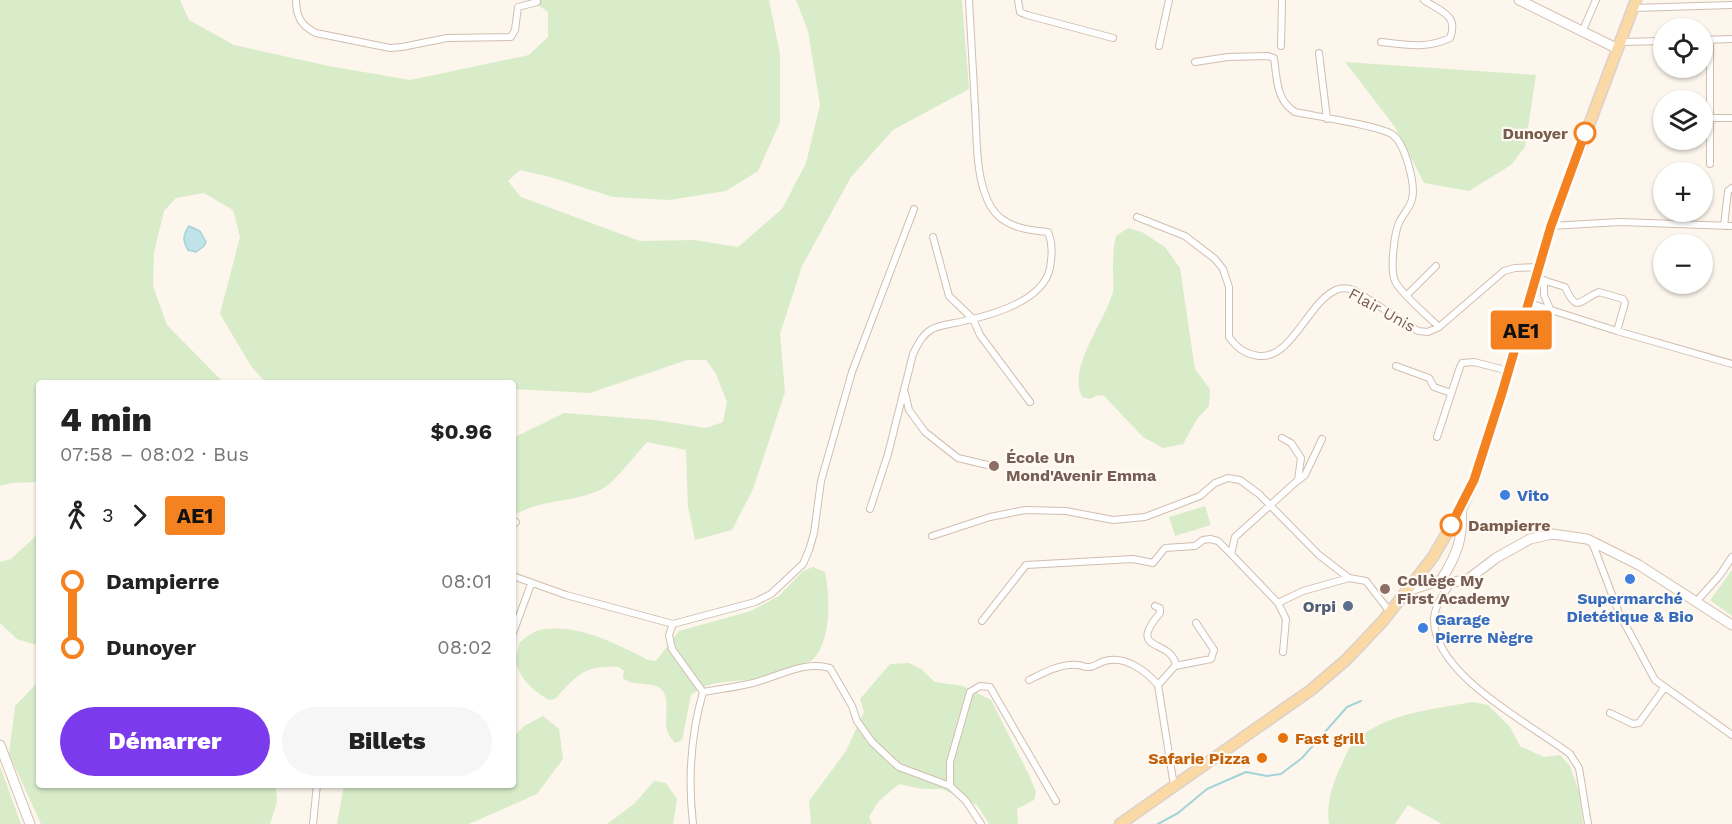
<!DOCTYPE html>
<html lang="fr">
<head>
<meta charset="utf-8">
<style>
  body { margin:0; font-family:"Work Sans",sans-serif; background:#f6f6f6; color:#222; height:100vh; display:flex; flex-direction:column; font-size:22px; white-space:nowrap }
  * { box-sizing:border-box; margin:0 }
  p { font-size:20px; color:#767676 }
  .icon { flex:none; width:33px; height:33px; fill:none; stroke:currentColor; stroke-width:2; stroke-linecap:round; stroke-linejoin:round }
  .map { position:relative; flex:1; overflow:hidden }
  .drawer { position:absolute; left:36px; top:380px; width:480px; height:408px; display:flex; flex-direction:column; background:#fff; border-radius:6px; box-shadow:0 2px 4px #0004 }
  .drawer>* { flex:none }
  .badge { padding:0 12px; border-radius:4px; font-size:21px; line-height:39px }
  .tools { position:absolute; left:1653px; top:18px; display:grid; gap:12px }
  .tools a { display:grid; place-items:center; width:60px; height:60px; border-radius:50%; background:#fff; box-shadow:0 2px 4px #0004; font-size:30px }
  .map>.badge { position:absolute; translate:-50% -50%; box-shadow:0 0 0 3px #fff }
  .legs { display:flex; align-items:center; gap:9px; height:66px; padding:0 24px; font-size:20px }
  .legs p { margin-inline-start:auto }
  .summary { display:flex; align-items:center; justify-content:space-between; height:102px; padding:0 24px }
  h1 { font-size:33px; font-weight:800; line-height:45px }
  .button { display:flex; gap:12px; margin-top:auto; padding:12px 24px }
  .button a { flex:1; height:69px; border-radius:36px; background:#7c3aed; color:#fff; font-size:24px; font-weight:800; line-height:69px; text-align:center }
  .button a+a { background:#f6f6f6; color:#222 }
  ul { padding:0 24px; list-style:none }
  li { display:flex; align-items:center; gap:21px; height:66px; font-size:22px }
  li i { display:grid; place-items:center; width:9px; height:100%; margin:0 8px; background:currentColor }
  li i::after { content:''; width:15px; height:15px; margin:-8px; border:4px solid; border-radius:50%; background:#fff }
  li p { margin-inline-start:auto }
  li:first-child i { background:linear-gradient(#0000 50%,currentColor 0) }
  li:last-child i { background:linear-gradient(currentColor 50%,#0000 0) }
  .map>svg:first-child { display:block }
  .green { fill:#d8ecc9 }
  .water { fill:#bfe3e8; stroke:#a5d3da; stroke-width:1.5 }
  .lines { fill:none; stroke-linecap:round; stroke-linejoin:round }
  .stream { stroke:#a5d3da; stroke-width:2 }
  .street-casing { stroke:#d1beb0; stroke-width:8 }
  .secondary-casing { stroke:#d6c0b0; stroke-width:11 }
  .primary-casing { stroke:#dad1cd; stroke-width:13 }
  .street { stroke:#fff; stroke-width:6 }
  .secondary { stroke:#fff; stroke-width:9 }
  .primary { stroke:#fbd9a5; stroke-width:10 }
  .line-1-casing { stroke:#fff; stroke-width:14 }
  .line-1 { stroke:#f58220; stroke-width:9 }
  .stop-1-dot { fill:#fff; stroke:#f58220; stroke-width:3 }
  .education-dot { fill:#8d6e63; stroke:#fffaf3; stroke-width:2 }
  .shop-dot { fill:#3f7fe0; stroke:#fffaf3; stroke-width:2 }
  .service-dot { fill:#5c6f8a; stroke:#fffaf3; stroke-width:2 }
  .food-dot { fill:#e8710a; stroke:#fffaf3; stroke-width:2 }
  .labels { text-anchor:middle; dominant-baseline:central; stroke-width:4.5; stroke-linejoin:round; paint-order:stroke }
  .stop-label { font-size:16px; font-weight:bold; fill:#7a5c4d; stroke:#fffaf3; text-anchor:end }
  .street-label { font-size:16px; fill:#7a5c4d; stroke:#fffaf3 }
  .education-label { font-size:16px; font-weight:bold; fill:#785e54; stroke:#fffaf3; text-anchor:start }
  .shop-label { font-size:16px; font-weight:bold; fill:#366cbe; stroke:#fffaf3; text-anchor:start }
  .service-label { font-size:16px; font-weight:bold; fill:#4e5e75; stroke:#fffaf3; text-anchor:end }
  .food-label { font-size:16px; font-weight:bold; fill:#c56008; stroke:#fffaf3; text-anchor:start }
</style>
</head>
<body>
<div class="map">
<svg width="1732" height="824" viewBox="0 0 1732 824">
  <rect width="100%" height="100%" fill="#fdf6ec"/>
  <path class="green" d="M0,0h180l9,20 45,25 95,21 81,14 119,-25 19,-18v-25l-17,-12h238l11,54v68l-22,49 -32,20 -57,9 -56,-3 -63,-20 -30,-7 -12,11 13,16 119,44 54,-1 44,7 44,-38 24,-46 14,-58 -12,-74 -12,-31h166l7,89 -76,41 -42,47 -49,89 -22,68 5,58 -32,97 -21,41 -37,10 -7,-33 -2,-57 -39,-8c-10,11 -34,42 -45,47 -28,14 -63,10 -89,27v-78l51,-25 92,7 50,8 17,-6 4,-20 -11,-28 -10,-14h-19l-97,33 -77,-4v-7h-248l-14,-16 -31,-52 20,-77 -7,-27 -29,-17 -28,5 -12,13 -10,41 -1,34 14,39 56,57h-184v100l-28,1 -11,3z
    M1345,62l191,13 -11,72 -14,18 -42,26 -45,-8 -29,-56z
    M1128,228l14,4 23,15 15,21 15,101 15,20 -1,17 -12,13 -14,25 -20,4 -20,-11 -39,-41 -6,-1 -8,4 -8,-2c-15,-30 23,-75 31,-105 1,-6 0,-13 0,-19 0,-13 0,-25 3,-37z
    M1205,506l6,19 -36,11 -6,-19z
    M39,533v113l-22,-7 -17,-16v-61l11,-3z
    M813,567l12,5c5,23 7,72 -14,89 -7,4 -49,16 -58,18 -25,4 -42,0 -62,16l-9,45 -7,3c-3,-4 -7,-8 -8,-12 -3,-12 4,-35 -7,-43 -11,-7 -27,-1 -37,-10l1,-7 -5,-4c-35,-2 -41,7 -64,32l-6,1c-14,-8 -30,-21 -33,-39 0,-6 3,-14 4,-19 6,-4 13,-11 20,-12 38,-7 76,14 108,30l8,1 23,-30 72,-20 28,-15 24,-25z
    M1732,570v46l-22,-16z
    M909,663l12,6 14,13 28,4 28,14 38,75 7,17 -2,8 -17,9 1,15h-29l-12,-19 -35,-16h-20l-23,-5 -21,18 -9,15 3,7h-61l-2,-23 37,-50 18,-39 -4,-13 30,-35z
    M39,681v103l237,1 1,17 -7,22h-229l-32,-70 6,-48z
    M1473,702l15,3 22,22 10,19 24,11 16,-2 10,11 9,26 4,32h-141l-34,-19 -13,19h-66c-3,-17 3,-39 10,-54 4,-7 6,-15 10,-21 25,-35 85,-40 124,-47z
    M543,716l16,13 4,30 -26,35 -68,30h-132l7,-39 169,-1v-46l11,-12z
    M0,766l21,58h-21z
    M654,781l12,2 11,16 -4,25h-66l27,-20z"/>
  <path class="water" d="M189,226l11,5 6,11 -2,4 -8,6 -8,-2c-6,-10 -5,-15 1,-24z"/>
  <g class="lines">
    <path class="stream" d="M1158,824l20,-11 29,-24 39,-17 21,4 14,-2 21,-16 45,-51 14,-6"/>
    <defs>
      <path id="street" d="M296,0c0,16 5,26 20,33l74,15 12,-1 45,-9 64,-1 4,-7 3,-23 19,-5
        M1018,0l2,12 7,3 86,23
        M1633,8l99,-3
        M1582,32l14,-32
        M1702,40l30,-1
        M1381,42c25,3 46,7 69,-4 9,-23 -9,-26 -26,-38
        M1622,42l42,-1
        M1159,46l10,-46
        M1281,46l1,-46
        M1319,53l8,66
        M1195,62l33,-5 40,-1 6,2c3,21 2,42 21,54 20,4 86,14 98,23 12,9 23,50 19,64 -2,9 -9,15 -13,24 -5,11 -9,47 -4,58 5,12 34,36 44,46
        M1710,118h22
        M1710,164v-124
        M1137,217l48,19 30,23 8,10 6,18v50c8,11 16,17 30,19 33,3 49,-54 77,-66 6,-3 12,-2 18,0l64,41 10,1 11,-5 65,-56 11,-3 24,-1
        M1551,226l69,-4 112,4
        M1724,226l4,-35 4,-3
        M933,237l16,59 24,23 7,16 50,67
        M1536,278l29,9c12,27 14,13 34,5l24,7 2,4 -8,28
        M1544,280v15l6,14
        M1407,295l29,-29
        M1529,303l88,28 115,33
        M1396,366l33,12 5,9 17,6
        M905,393l4,17 16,22 33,26 38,9
        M1437,437l23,-70 2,-4 12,-1 35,9
        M1282,438l9,5 10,15 -3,22 -63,57 -4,17 47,49 8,16 -3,33
        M1299,480l6,-5 17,-36
        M870,509l18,-55 25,-100c5,-10 9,-19 19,-25 10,-5 21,-5 32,-8 28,-6 79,-20 86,-53 2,-13 3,-24 -2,-36 -22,-2 -45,-5 -57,-25 -16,-27 -14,-70 -16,-100 -2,-36 -4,-71 -6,-107
        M513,525l3,-3
        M932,536l58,-19 35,-7 41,1 47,9 32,-3 55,-21 15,-13 13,-5 12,2 19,14 60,61 30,23 17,3 24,31
        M1592,542l27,71 36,67 77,55
        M513,576l53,19 107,29
        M1452,582c-8,11 -17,22 -18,37 -1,56 97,105 136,135l9,14 9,56
        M1696,602l24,-27 12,-18
        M1278,603l25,-12 46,-13
        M1155,606l5,2v5c-34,40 11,25 16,52
        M982,621l44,-56 107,-6 20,4 12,-15 30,-2 8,-6 7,-1 8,2 13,13
        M513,633l18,-49
        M1029,680c14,-7 32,-17 49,-15 4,0 5,2 9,2 7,1 12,-5 18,-6 20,-6 41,10 53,24
        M703,692c16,-3 34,-5 50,-9 24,-6 52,-23 77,-15l22,38 5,15 15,21 19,18 8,7 51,19
        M1610,713l23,11 6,-1 26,-36
        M1174,786l-16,-101 17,-19 36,-7 3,-9 -18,-27
        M313,824l4,-40
        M693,824c-5,-44 -2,-90 10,-132l-31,-43 -3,-14 4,-11 82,-22 16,-8 32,-30 6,-14 5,-17 7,-52 31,-109 62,-163
        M981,824l-15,-23 -16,-15v-24l20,-70 10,-6 10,1 66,114"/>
      <path id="secondary" d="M1519,0l99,49
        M1441,580c15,-23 23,-43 20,-71
        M1407,591l34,-11 11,2 15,-2 29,-22 34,-19 22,-5 35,5 52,26 93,60
        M0,745l30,79"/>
      <path id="primary" d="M1120,824l191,-134 35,-30 37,-39 50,-64 28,-48 13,-29 28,-87 49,-167 85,-226"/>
    </defs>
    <use href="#street" class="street-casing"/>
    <use href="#secondary" class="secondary-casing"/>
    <use href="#primary" class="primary-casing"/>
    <use href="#street" class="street"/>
    <use href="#secondary" class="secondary"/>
    <use href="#primary" class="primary"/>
  </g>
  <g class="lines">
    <defs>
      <path id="line-1" d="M1451,525l23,-45 28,-87 49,-167 34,-93"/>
    </defs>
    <use href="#line-1" class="line-1-casing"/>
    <use href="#line-1" class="line-1"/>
  </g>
  <g class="stop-1-dot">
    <circle cx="1585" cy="133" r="10"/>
    <circle cx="1451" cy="525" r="10"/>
  </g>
  <g class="education-dot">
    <circle cx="994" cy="466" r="6"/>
    <circle cx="1385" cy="589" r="6"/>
  </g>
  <g class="shop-dot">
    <circle cx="1505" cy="495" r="6"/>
    <circle cx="1630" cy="579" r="6"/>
    <circle cx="1423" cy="628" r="6"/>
  </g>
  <circle class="service-dot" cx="1348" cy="606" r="6"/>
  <g class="food-dot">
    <circle cx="1283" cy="738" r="6"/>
    <circle cx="1262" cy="758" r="6"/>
  </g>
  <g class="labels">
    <g class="stop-label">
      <text x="1568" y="133">Dunoyer</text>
      <text x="1468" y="525" text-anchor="start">Dampierre</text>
    </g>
    <g class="street-label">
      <text transform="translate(1382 310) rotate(29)">Flair Unis</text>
    </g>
    <g class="education-label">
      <text x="1006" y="457">École Un<tspan x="1006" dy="18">Mond'Avenir Emma</tspan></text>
      <text x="1397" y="580">Collège My<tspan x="1397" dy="18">First Academy</tspan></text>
    </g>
    <g class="shop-label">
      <text x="1517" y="495">Vito</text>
      <text x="1630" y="598" text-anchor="middle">Supermarché<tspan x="1630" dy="18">Dietétique &amp; Bio</tspan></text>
      <text x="1435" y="619">Garage<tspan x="1435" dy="18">Pierre Nègre</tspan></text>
    </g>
    <g class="service-label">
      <text x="1336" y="606">Orpi</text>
    </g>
    <g class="food-label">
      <text x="1295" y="738">Fast grill</text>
      <text x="1250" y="758" text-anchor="end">Safarie Pizza</text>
    </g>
  </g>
</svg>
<div class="tools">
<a><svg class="icon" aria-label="locate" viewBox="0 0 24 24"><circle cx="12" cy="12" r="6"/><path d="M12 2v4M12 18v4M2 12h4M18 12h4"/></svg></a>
<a><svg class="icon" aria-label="layers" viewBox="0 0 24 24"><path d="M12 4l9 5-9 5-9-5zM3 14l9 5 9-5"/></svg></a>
<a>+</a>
<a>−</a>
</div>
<b class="badge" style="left:1521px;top:330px;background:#f58220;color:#111">AE1</b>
<section class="drawer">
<div class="summary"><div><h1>4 min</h1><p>07:58 – 08:02 · Bus</p></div><b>$0.96</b></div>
<div class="legs"><svg class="icon" aria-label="walk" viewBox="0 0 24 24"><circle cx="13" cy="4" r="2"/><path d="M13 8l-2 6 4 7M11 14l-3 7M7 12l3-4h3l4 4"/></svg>3<svg class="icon" aria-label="forward" viewBox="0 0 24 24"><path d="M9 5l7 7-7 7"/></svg><b class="badge" style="background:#f58220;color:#111">AE1</b></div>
<ul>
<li><i style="color:#f58220"></i><b>Dampierre</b><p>08:01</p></li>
<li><i style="color:#f58220"></i><b>Dunoyer</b><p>08:02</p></li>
</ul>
<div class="button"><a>Démarrer</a><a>Billets</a></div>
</section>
</div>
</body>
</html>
